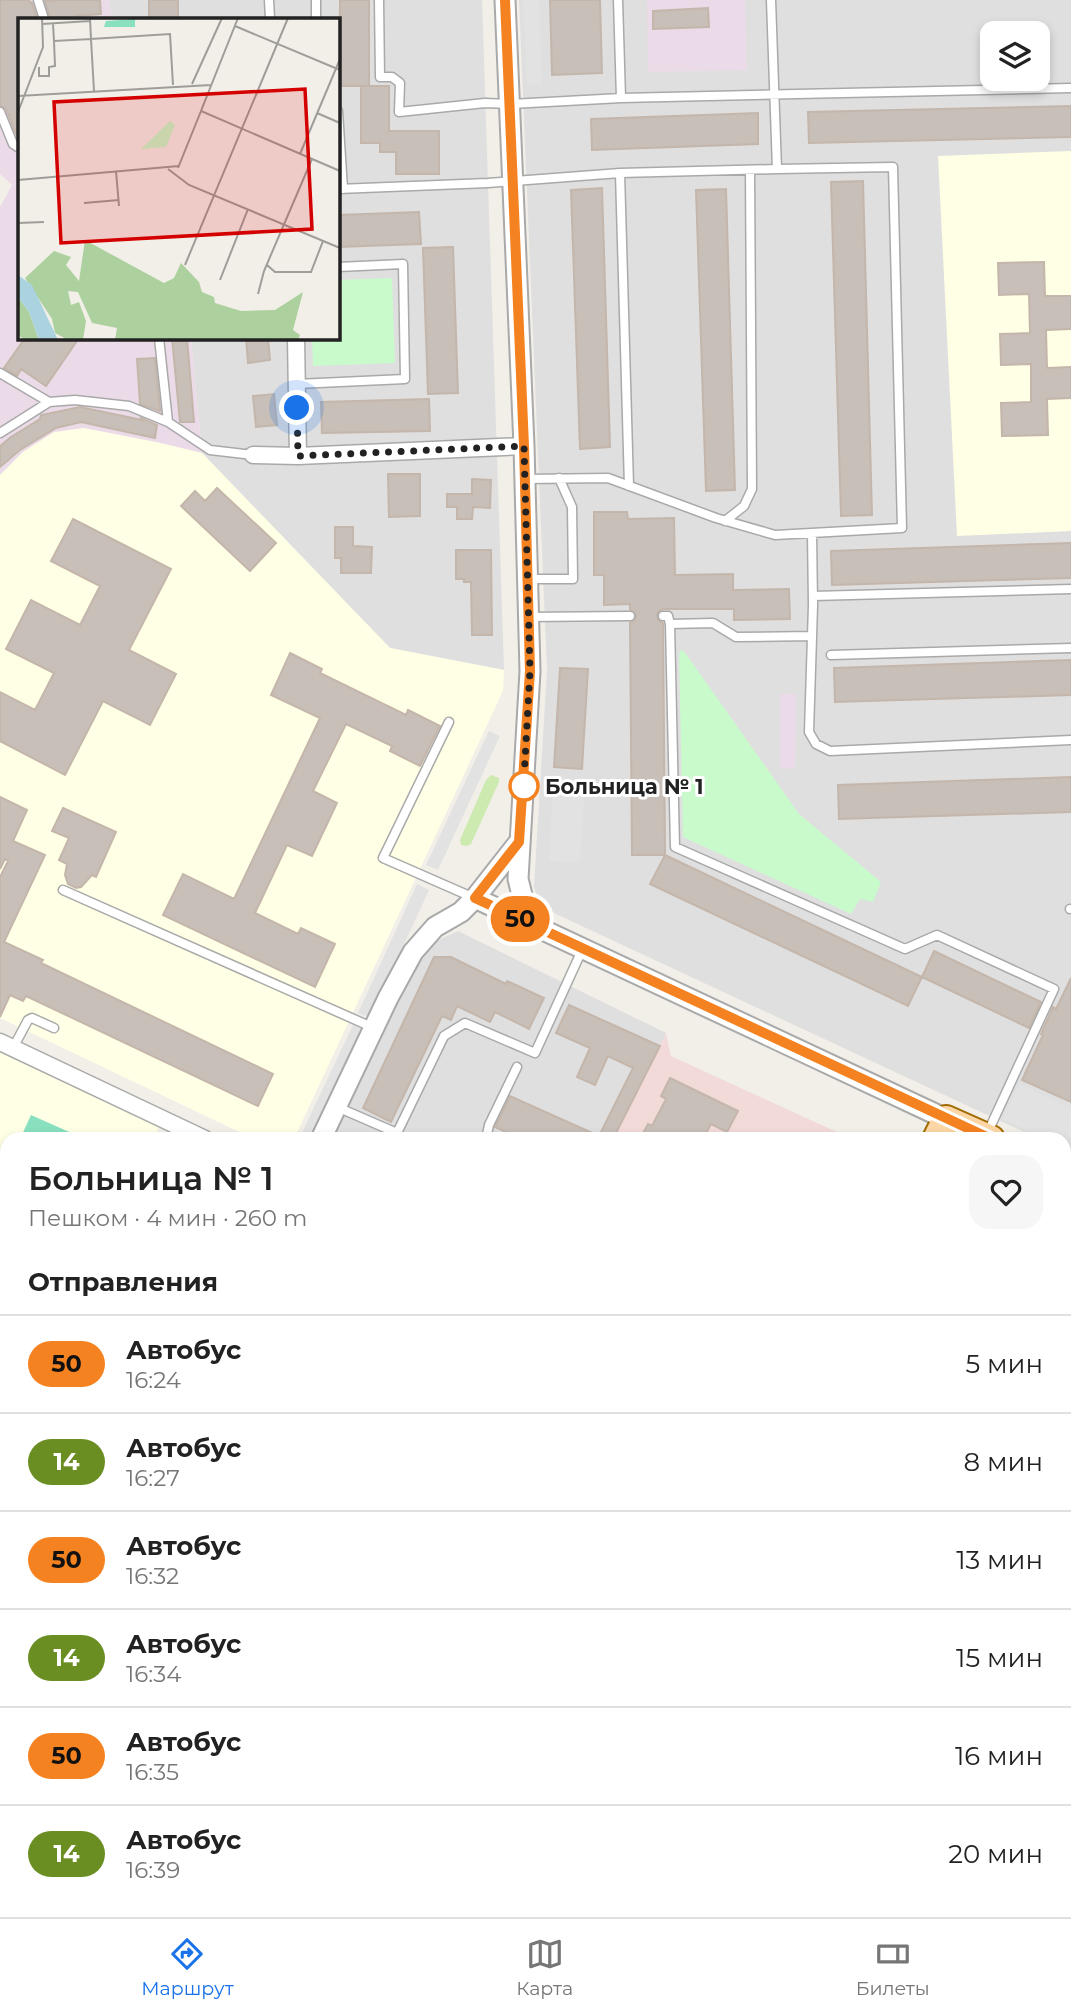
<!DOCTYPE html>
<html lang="ru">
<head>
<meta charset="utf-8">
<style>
  body { margin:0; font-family:Montserrat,sans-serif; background:#f6f6f6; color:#222; height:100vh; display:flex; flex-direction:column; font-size:26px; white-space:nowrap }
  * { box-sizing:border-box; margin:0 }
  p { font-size:23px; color:#767676 }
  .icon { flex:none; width:38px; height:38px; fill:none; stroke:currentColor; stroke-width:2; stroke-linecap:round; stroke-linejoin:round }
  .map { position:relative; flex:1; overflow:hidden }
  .drawer { position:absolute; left:0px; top:1132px; width:1071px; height:786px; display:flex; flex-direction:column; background:#fff; border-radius:21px 21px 0 0; box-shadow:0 4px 10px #0003 }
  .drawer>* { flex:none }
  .badge { padding:0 14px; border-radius:23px; font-size:24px; line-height:46px }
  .controls { position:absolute; left:980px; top:21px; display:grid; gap:14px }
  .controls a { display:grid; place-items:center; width:70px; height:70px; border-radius:14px; background:#fff; box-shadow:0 4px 10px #0003; font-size:35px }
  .you { position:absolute; width:35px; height:35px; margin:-18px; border:5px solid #fff; border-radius:50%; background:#1a73e8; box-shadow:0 0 0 10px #1a73e833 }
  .map>.badge { position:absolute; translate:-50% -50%; box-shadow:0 0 0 4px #fff }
  h2 { padding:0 28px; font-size:26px; line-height:63px }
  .round { display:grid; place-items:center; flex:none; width:74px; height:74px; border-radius:21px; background:#f6f6f6 }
  .summary { display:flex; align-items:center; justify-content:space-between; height:119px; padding:0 28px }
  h1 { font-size:33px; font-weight:600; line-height:52px }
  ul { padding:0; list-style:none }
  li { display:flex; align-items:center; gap:21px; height:98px; padding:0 28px; border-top:2px solid #e0e0e0 }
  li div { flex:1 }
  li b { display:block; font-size:26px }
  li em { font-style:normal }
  li .badge { min-width:77px; font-weight:700; text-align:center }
  .dock { display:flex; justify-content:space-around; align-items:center; height:98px; border-top:2px solid #e0e0e0; background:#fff; font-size:19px; color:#767676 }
  .dock a { display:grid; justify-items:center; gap:4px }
  .dock .current { color:#1a73e8 }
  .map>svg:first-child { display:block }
  .residential { fill:#e0dfdf; fill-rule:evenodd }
  .commercial { fill:#f2dad9 }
  .industrial { fill:#ebdbe8 }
  .education { fill:#ffffe5 }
  .grass { fill:#cdebb0 }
  .park { fill:#c8facc }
  .pitch { fill:#88e0be }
  .parking { fill:#e2e2e2 }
  .building { fill:#c7bfb8; stroke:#c4b6ab; stroke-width:2 }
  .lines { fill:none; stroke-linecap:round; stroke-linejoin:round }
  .service-casing { stroke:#a9a9a9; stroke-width:11 }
  .minor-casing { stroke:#a9a9a9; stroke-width:19 }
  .tertiary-casing { stroke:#a9a9a9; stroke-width:23 }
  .primary-casing { stroke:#a06b00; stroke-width:30 }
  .service { stroke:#fff; stroke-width:8 }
  .minor { stroke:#fff; stroke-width:16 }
  .tertiary { stroke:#fff; stroke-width:19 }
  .primary { stroke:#fcd6a4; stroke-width:26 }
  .line-casing { stroke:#fff; stroke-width:16 }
  .line { stroke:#f58220; stroke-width:10 }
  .walk { stroke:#222; stroke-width:7; stroke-dasharray:0 12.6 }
  .stop-dot { fill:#fff; stroke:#f58220; stroke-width:3.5 }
  .labels { text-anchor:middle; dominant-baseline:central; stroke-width:6; stroke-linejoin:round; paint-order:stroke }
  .stop-label { font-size:21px; font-weight:bold; fill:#222; stroke:#fff; text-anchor:start }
  .inset-road { fill:none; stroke:#9f9d99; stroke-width:2 }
  .view { fill:#d40000; fill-opacity:0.15; stroke:#d40000; stroke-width:3.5 }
  .inset-edge { fill:none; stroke:#222; stroke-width:3.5 }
</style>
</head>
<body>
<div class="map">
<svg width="1071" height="1917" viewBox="0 0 1071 1917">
  <rect width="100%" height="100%" fill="#f2efe9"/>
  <path class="residential" d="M109,0h373l22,670 -114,-22 -188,-195 -11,-115h147v-319h-226z
    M519,0h552v1154l-7,-3v-12h-25l-483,-225 -17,-12 -5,-15 13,-217zM992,33h46v46h-46z
    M458,931l208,102 -19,41 -6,7 -28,58h-280l75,-162 28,-36z
    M1064,1194l7,3v143l-7,-4z
    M0,1246l7,3v103l-7,-3z
    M0,1370l7,3v287l-7,-4z
    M1064,1415h7v133l-7,-3z
    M7,1804v107h430l13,6h-450v-99z"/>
  <path class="commercial" d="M666,1033l5,23 181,83h-239l30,-63 3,1 1,-3z
    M56,1911h208l-3,6h-208z"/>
  <path class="industrial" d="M0,0h109l3,19h-93v319h172l11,115 -46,-11 -133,10 -23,23v-268l12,-22 -12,-11z
    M647,0h98l2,70 -99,2z
    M780,694h16l-1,75 -15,-1z
    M1064,1336l7,4v75l-3,1 -4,-1z"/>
  <path class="education" d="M1071,151v380l-114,5 -19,-380z
    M84,428l72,14 46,11 188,195 114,22 -1,21 -209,448h-40l-254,-121v-543l23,-23 31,-20z
    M0,1052l159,75 -6,12h-146v110l-7,-3z
    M1064,1582l7,3v332h-334l-12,-6h339z"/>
  <path class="grass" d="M491,775l8,3v4l-28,62 -4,2 -6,-1 -1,-5 26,-60z"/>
  <path class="park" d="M392,278l3,85 -82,3 -1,-28h26v-58z
    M681,649l5,5 113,160 82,68 -8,20 -13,-3 -9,15 -168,-77 -4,-181z"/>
  <path class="pitch" d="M31,1115l54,24h-65z"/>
  <path class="parking" d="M523,0h16l3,84 -15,1z
    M489,731l11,5 -62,134 -12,-5z
    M553,783l32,2 -5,78 -31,-2z
    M417,884l12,6 -59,128 -12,-5z
    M353,1025l19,8 -51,106h-22z
    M1020,1084l51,24v43l-7,-3v-9h-19l-43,-20z"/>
  <path class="building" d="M0,0h28l4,3 5,16h-18v114l-3,1 -10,-25 -6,-3z
    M58,0h42l1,14 -26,2 1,3h-26l-5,-18z
    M149,0h29v19h-29z
    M340,0h29v86h-30z
    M550,0h50l2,73 -50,2z
    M708,8l1,19 -56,2v-18z
    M361,86h28v45h50v43h-43v-22h-16v-9h-19z
    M1071,106v31l-262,6 -1,-31z
    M758,113v31l-166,6 -1,-31z
    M863,181l9,334 -31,1 -10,-334z
    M602,188l8,259 -30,2 -9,-259z
    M726,189l9,301 -29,1 -10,-301z
    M419,212l2,32 -83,3v-32z
    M453,247l5,146 -30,1 -5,-146z
    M1044,262l1,34h26v33l-25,1 1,38 24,-1v31l-24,1 1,36 -46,1 -1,-33 30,-1v-38l-30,1 -1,-31 30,-1 -1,-39 -30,1 -1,-32z
    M25,338h54l-33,48 -25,-17 -4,7 -13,-8z
    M172,338h15l7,84h-14z
    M246,338h22l2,22 -22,3z
    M155,358l5,51v2l-20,-7 -3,-45z
    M274,394l3,31 -21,2 -3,-31z
    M429,399l1,32 -108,2 -1,-31z
    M80,407l62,13 -1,-2 16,7 -2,13 -74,-16 -25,6 -36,22 -20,17v-21l11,-9 29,-18 1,-4z
    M388,474h32v42l-31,1z
    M472,479l19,1 -1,28 -17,-1 -1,12h-15v-12h-10v-13h25z
    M217,488l59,55 -26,28 -69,-65 14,-15 10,10z
    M594,512h33l1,7 46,-1 1,57 58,-1v16l56,-1 1,30 -56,1v-11h-71l-6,4 1,7 5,3 2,232h-33l-2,-232 5,-3 1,-5 -6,-6v-5l-26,1v-30h-10z
    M73,519l98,50 -42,81 47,24 -26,51 -47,-24 -38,74 -65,-34v-49l35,18 19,-37 -48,-24 25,-49 49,25 20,-39 -49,-25z
    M335,527h18v19l19,1 -1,26h-30v-15h-6z
    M1071,543v35l-239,7 -1,-34z
    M456,550h35l1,85h-20l-1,-53h-7v-3h-8z
    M290,653l32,16 -2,4 86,42 2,-5 32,16 -20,40 -30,-15 2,-5 -46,-22 -33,67 24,12 -25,53 -25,-11 -32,68 43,21 3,-6 34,16 -20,43 -152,-72 20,-41 51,25 86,-181 -49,-23z
    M1071,660v35l-236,7 -1,-34z
    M560,668l28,1 -6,100 -28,-2z
    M1071,777v35l-232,7 -1,-34z
    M0,797l27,13 -14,31 32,14 -41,87 39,18 -2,3 232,111 -15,32 -232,-110 -3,5 -13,-6 -10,22v-140l8,-16 -3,-2 -5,10z
    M63,808l53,24 -20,45 -4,-2 -11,12 -5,1 -8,-4 -3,-9 2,-11 -8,-4 10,-22 -17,-7z
    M665,855l257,122 -14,29 -258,-122z
    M934,951l107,51 -12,26 -107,-51z
    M434,957h17l55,27 1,-3 37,17 -15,31 -34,-17 -5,10 -33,-16 -6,14 -9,-4 -51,106 -28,-14z
    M1071,978v124l-49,-22 21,-45 -2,-1 12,-27 3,2z
    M569,1005l91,41 -47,93h-92l-26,-12 15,-31 89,40 34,-68 -25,-12 -13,29 -18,-8 13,-29 -34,-15z
    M670,1078l68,33 -11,21 -16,-8 -8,15h-63l8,-15 4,2 14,-27 -5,-3z"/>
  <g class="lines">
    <defs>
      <path id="service" d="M38,0l6,19
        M269,0l1,19
        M316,0v19
        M379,0l1,77h12l8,6 -1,29 86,-9 26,1 110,-6 -3,-98
        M621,98l450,-10
        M338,111l5,78
        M0,112l13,32 6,4
        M620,173l9,313
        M338,189l150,-6 132,-10 157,-4 -6,-169
        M159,338l9,84
        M0,373l49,29
        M297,384l108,-5 -2,-115 -65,3
        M0,433l49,-31 26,-2 54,6 39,16 42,28 43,5
        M525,479l83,-1 108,40 59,17 127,-7 -9,-361 -116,2
        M725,521l19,-15 8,-17 -2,-319
        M812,533l1,72 -4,127 7,12 14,7 241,-11
        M529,579h44l-1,-72 -13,-29
        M813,596l258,-7
        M663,616h5l2,8
        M528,617l102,-1
        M811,636l-75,1 -23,-14 -43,1 5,223 230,102 32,-14 117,54 -67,145
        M831,655l240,-7
        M449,722l-66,136 89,39
        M63,890l311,138
        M1070,909h1
        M13,1048l15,-28 4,-2 22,10
        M337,1107l60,26 47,-97 21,-13 70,30 48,-105
        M486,1139l3,-14 28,-58
        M1064,1284l7,3
        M1064,1463l7,3
        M1064,1695l7,3
        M1064,1770l7,-14
        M1064,1830l3,-7
        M119,1911l13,6
        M20,1917l3,-6
        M78,1917l3,-6
        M279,1917l2,-6
        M1022,1917l3,-6"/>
      <path id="minor" d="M296,338l2,118
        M253,455l45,1 226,-10
        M0,1042l205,97
        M0,1356l7,3
        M1064,1550l7,4
        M0,1693l7,4
        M460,1911l13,6
        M703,1911l12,6"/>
      <path id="tertiary" d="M505,0l19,446 6,225 -12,208 5,20 15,28
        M475,898l471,221
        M321,1139l67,-141 25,-46 22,-25 26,-15 14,-14 44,-56
        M0,1806l7,-14"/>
      <path id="primary" d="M936,1139l10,-20 45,20
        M1064,1173l7,3
        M548,1917l3,-6"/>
    </defs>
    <use href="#service" class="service-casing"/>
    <use href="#minor" class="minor-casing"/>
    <use href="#tertiary" class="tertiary-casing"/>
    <use href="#primary" class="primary-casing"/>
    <use href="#service" class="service"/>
    <use href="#minor" class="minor"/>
    <use href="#tertiary" class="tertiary"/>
    <use href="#primary" class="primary"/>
  </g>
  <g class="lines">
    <defs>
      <path id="line" d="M505,0l19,446 6,225 -11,171 -44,56 516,241"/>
    </defs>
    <use href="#line" class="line-casing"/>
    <use href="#line" class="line"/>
    <path class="walk" d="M297,408l1,48 226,-10 6,225 -7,125 1,-10"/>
  </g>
  <circle class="stop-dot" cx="524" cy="786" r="14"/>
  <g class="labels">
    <g class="stop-label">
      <text x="545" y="786">Больница № 1</text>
    </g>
  </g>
  <g transform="translate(18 18)">
    <rect width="322" height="322" fill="#f2efe9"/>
    <path d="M67,222l79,43 10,-5 7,-15 18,19 3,10 12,5 1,6 26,8 34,-1 28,-18 -10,38 7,5 -2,5h-183l2,-12 -25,-5 -14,-31 -10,-1 3,14 8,-3 7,19 -3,19h-15l-13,-7 -3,-14 -27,-41 29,-27 17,6 -5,8 13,16zM0,279l11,15 10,28h-14l-7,-5z" fill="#add19e"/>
    <path d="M152,103l5,4 -9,22 -25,2z" fill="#c8facc"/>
    <path d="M117,1v8h-31l2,-6z" fill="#88e0be"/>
    <path d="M0,257l14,10 26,55h-19l-10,-28 -11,-15z" fill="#aad3df"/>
    <path class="inset-road" d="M72,0l1,21 79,-5 3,51M220,0l-37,93 139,60M24,6l48,-3M35,6l1,17 37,-2 3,52M217,8l105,44M21,49v9h10v-9l6,-1 -1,-25M174,66l30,-66M0,78l193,-11M0,94l25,-65 -1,-29M299,95l23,10M282,136l40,-95M160,150l23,-57M150,151l21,16 151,63M98,153l3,35M0,162l161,-14M66,185l35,-3M0,205l26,-1M167,247l103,-247M249,247l8,7h36l12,-31M202,262l28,-71M240,276l6,-23 48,-112"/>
    <path class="view" d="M287,71l7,140 -251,14 -7,-141z"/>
    <rect width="322" height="322" class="inset-edge"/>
  </g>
</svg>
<div class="controls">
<a><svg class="icon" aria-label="layers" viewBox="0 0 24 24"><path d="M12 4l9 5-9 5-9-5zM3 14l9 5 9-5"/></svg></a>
</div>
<div class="you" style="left:297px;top:408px"></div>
<b class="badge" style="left:520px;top:919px;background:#f58220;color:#111">50</b>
<section class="drawer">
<div class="summary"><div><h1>Больница № 1</h1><p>Пешком · 4 мин · 260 m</p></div><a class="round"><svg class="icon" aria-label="heart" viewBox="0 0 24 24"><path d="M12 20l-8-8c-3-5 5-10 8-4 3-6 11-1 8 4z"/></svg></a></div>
<h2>Отправления</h2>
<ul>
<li><span class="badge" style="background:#f58220;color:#111">50</span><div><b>Автобус</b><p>16:24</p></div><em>5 мин</em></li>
<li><span class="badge" style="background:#6b8e23;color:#fff">14</span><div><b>Автобус</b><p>16:27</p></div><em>8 мин</em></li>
<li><span class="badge" style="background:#f58220;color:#111">50</span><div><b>Автобус</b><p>16:32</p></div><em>13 мин</em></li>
<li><span class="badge" style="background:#6b8e23;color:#fff">14</span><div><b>Автобус</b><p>16:34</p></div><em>15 мин</em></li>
<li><span class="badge" style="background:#f58220;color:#111">50</span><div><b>Автобус</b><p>16:35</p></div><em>16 мин</em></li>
<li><span class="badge" style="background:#6b8e23;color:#fff">14</span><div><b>Автобус</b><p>16:39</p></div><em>20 мин</em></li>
</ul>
</section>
</div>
<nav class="dock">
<a class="current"><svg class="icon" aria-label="directions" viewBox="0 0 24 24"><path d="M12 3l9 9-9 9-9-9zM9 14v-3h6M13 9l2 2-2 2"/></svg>Маршрут</a>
<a><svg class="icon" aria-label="map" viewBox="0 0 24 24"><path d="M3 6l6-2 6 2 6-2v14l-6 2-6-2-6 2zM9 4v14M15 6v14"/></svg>Карта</a>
<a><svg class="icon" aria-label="tickets" viewBox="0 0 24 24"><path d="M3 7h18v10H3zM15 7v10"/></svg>Билеты</a>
</nav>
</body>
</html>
